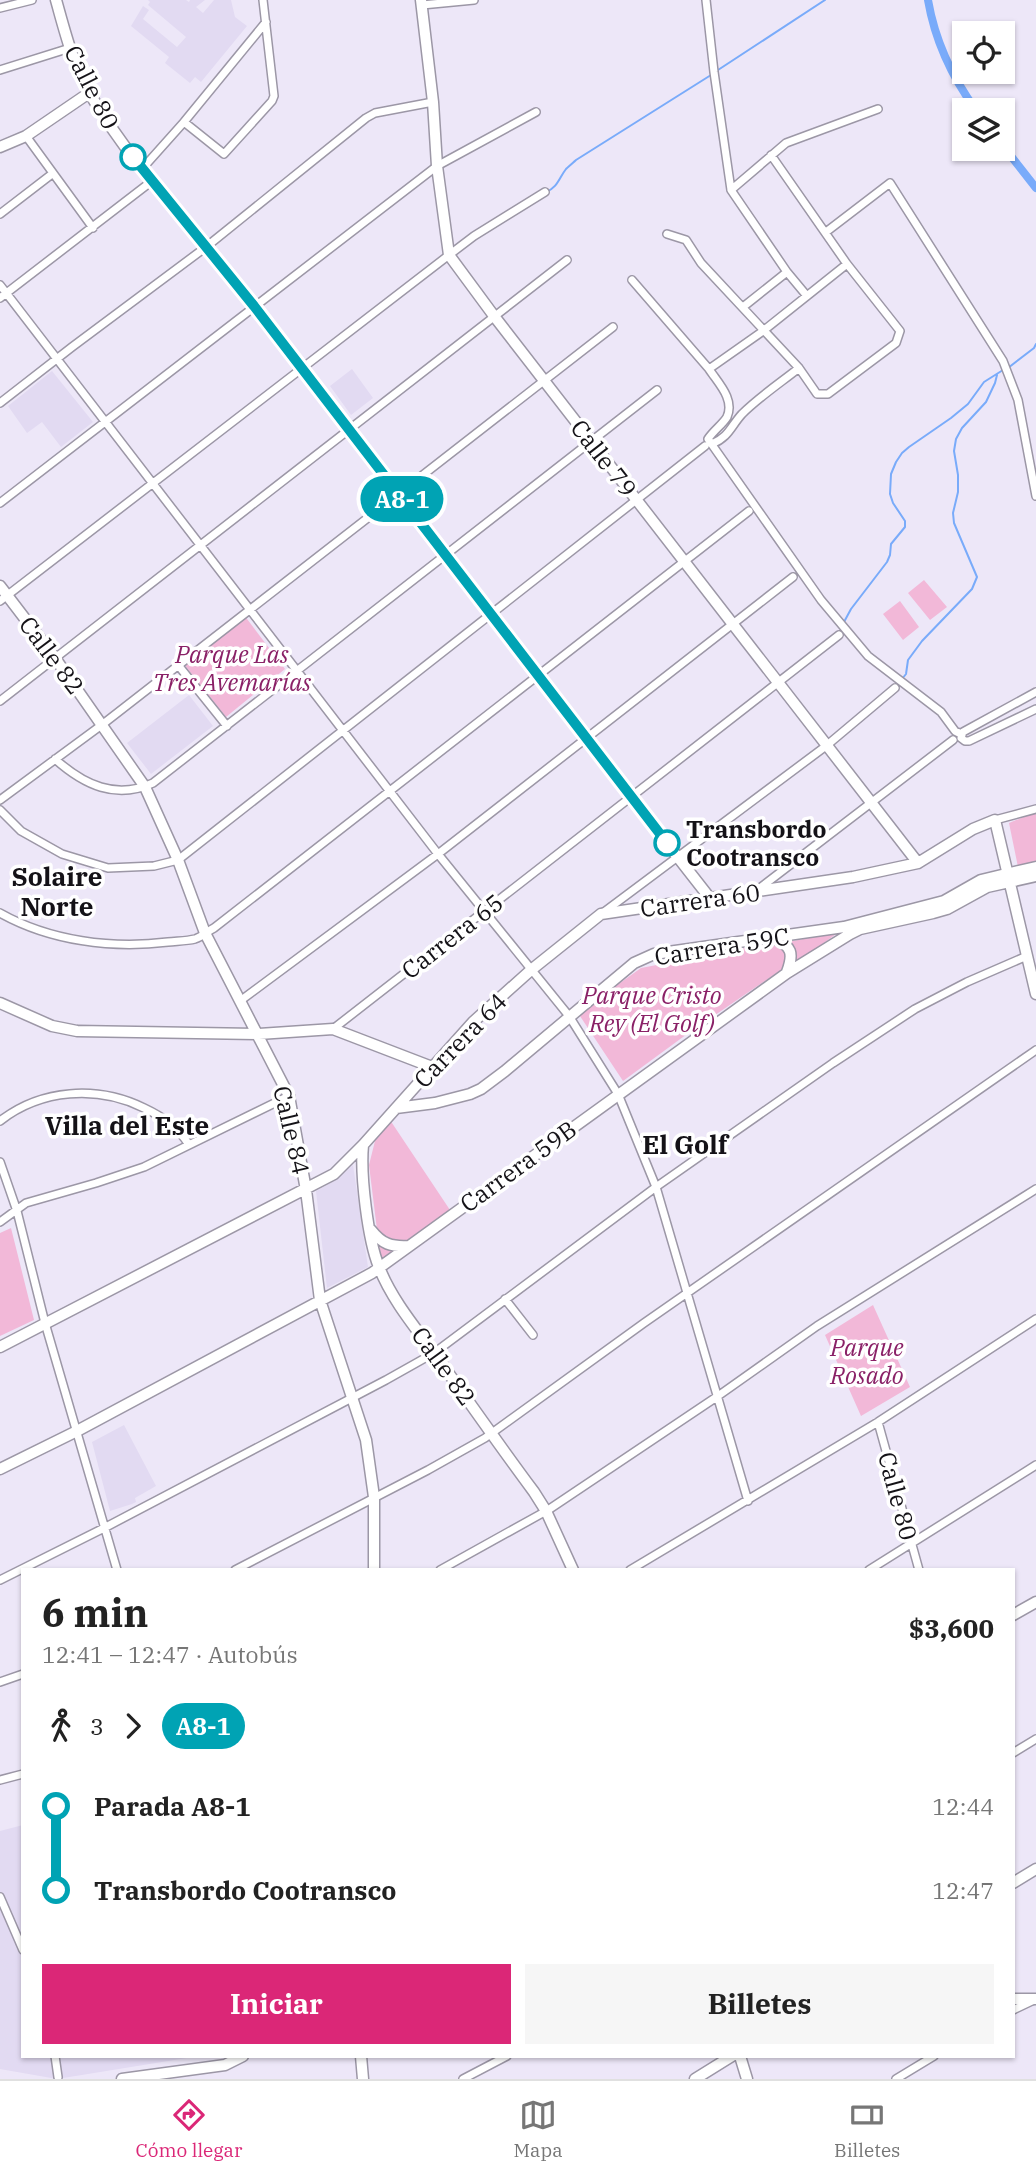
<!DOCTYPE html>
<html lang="es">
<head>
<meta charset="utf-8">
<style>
  body { margin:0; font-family:"IBM Plex Serif",serif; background:#f6f6f6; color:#222; height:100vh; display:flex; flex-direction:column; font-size:26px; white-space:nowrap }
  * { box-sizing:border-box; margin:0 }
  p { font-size:23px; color:#767676 }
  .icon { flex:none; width:38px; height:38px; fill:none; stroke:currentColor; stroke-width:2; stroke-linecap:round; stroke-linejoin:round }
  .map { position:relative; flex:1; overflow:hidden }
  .panel { position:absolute; left:21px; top:1568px; width:994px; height:490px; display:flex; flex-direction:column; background:#fff; border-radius:0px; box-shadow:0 2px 5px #0004 }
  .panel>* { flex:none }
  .badge { padding:0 14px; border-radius:23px; font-size:24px; line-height:46px }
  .buttons { position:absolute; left:952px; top:21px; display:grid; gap:14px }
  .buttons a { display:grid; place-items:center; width:63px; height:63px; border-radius:0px; background:#fff; box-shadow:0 2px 5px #0004; font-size:35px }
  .map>.badge { position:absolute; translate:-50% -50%; box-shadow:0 0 0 4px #fff }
  .legs { display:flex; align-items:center; gap:10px; height:77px; padding:0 21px; font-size:23px }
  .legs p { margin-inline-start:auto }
  .headline { display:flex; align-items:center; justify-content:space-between; height:119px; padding:0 21px }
  h1 { font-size:38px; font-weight:800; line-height:52px }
  .cta { display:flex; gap:14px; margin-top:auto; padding:14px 21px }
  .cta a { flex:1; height:80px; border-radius:0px; background:#db2777; color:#fff; font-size:28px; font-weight:800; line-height:80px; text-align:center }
  .cta a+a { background:#f6f6f6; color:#222 }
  ul { padding:0 21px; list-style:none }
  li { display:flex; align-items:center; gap:24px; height:84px; font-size:26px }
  li i { display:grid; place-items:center; width:10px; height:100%; margin:0 9px; background:currentColor }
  li i::after { content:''; width:18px; height:18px; margin:-9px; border:5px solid; border-radius:50%; background:#fff }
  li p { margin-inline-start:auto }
  li:first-child i { background:linear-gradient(#0000 50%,currentColor 0) }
  li:last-child i { background:linear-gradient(currentColor 50%,#0000 0) }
  .dock { display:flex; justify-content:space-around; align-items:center; height:98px; border-top:2px solid #e0e0e0; background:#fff; font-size:19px; color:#767676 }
  .dock a { display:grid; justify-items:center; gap:4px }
  .dock .current { color:#db2777 }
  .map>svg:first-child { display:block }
  .built { fill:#e2daf2 }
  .green { fill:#f2b8d8 }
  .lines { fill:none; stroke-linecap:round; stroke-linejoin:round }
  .stream { stroke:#79abfa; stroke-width:2 }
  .canal { stroke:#79abfa; stroke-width:8 }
  .street-casing { stroke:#9c97a6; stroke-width:10 }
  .secondary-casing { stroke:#9c97a6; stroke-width:13 }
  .street { stroke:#fff; stroke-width:7 }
  .secondary { stroke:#fff; stroke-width:10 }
  .line-1-casing { stroke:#fff; stroke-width:16 }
  .line-1 { stroke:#00a3b4; stroke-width:10 }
  .stop-1-dot { fill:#fff; stroke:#00a3b4; stroke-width:3.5 }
  .labels { text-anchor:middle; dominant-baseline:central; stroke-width:7; stroke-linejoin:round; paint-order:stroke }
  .street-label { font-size:24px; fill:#141217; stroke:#fff }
  .park-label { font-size:24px; font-style:italic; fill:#8a2167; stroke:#fff }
  .stop-label { font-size:24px; font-weight:bold; fill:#141217; stroke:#fff; text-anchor:start }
  .neighbourhood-label { font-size:26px; font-weight:bold; fill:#141217; stroke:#fff }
</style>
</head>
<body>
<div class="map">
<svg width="1036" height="2079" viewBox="0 0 1036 2079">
  <rect width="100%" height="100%" fill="#ede7f8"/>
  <path class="built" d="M148,0h38l3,2 1,-2h15l-9,7 7,6 11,-13h17l4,17 12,9 -46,56 -6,-5 -5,6 -25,-20 4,-6 -38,-31 12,-20 6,4 -6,9 34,28 9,-10 -38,-32 2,-3z
    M352,369l21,29 -22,17 -21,-29z
    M52,371l41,51 -32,25 -19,-25 -15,11 -19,-27z
    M189,695l24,31 -62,48 -24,-31z
    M353,1165l15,102 -41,21 -11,-97 18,-10z
    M124,1425l32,61 -21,12 1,4 -4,2 -22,7 -18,-69z
    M23,1825v231h176l-142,23 -57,-10v-238z"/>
  <path class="green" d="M924,580l23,27 -17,13 -22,-27z
    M900,601l19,26 -16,13 -20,-26z
    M244,615l41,54 -59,48 -43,-54z
    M1036,812v51l-18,4 -9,-44z
    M839,932l-46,33 -5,-23z
    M771,943c17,5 19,13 10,27l-98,67 -60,44 -45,-68 63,-45z
    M390,1120l60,90 -69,52 -12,-97 6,-24z
    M11,1228l23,92 -34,16v-103z
    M873,1305l37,82 -49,29 -36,-81z"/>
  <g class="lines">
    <path class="stream" d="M718,70l107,-70
      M546,192c12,-5 13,-14 20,-23 1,-1 9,-8 10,-9l135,-85
      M1008,368l26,-20 2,-4
      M844,622l7,-13 36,-47 3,-7 1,-11 14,-17v-6l-12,-18 -3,-9 1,-20 5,-12 6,-9 7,-6 42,-29 17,-14 16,-22 19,-12
      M902,679l4,-5 2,-14 14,-19 50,-52 5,-12 -23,-54 -1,-10 5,-21v-17l-4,-24 2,-12 6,-11 24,-26 9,-19 2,-8"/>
    <path class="canal" d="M928,0c7,41 24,77 48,110
      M1003,146l33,42"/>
    <defs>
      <path id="street" d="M706,0l8,72 17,118 55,-47 92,-34
        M422,5l52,-5
        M0,8l32,-8
        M0,70l70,-22
        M184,122l40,32 48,-53 2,-5 -11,-96
        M26,136l67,92
        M142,169l42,-47 82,-100
        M731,190l56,82
        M0,214l52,-40
        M826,232l64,-49 113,178 15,39 18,96
        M667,234l19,6 15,23 98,105 18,26h11l68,-51 4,-12 -53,-67 -76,-109
        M847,264l-84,67 -54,38c9,14 26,30 18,48 -4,7 -14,14 -19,22l113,161 47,56 73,56 14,19 6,3
        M632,280l77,89
        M0,285l438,569 131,162 49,78 38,93 92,314
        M0,298l152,-117
        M743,307l44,-35 20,24
        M0,403l72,-56 134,-100 160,-129 9,-5 58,-11
        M712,444c17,-7 19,-18 30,-30 17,-17 38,-31 57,-46
        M0,503l437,-337 99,-54
        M0,601l449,-346 25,-19 71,-44
        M178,665l49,61
        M1036,692l-73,40 -2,6 4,3h4l67,-32
        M0,701l567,-441
        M55,759c29,26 61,41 98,24l504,-393
        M0,800l103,-76 510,-397
        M0,810l21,21 41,23 46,14 46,-2 24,-6 527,-414
        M995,820l41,-11
        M756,891l197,-151
        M604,912l222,-166 69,-58
        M0,913c50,28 112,36 168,29 9,-1 19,-1 27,-3 7,-2 13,-8 19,-11l535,-417
        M240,1001l198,-147 355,-277
        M333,1029l506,-394
        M0,1121c41,-32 97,-36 144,-13 19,9 34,19 45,37
        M0,1162l17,49 28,112 72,247
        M0,1222l26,-19 70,-20 48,-16 145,-71
        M505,1299l28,36
        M878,1422l41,148
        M235,1570l193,-100 57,-32 159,-115 392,-273
        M440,1570l108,-60 170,-114 99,-70 219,-137
        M630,1570l248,-148 158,-103
        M869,1570l167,-105
        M0,1580l106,-53 280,-147 48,-27 222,-166 177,-124 82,-54 52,-27 60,-26
        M0,1682l23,-8
        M1013,1753l23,-14
        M0,1780l23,-6
        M0,1897l23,53
        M1013,2010l21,-10
        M55,2056l3,21
        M463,2079l44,-23
        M896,2079l38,-23"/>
      <path id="secondary" d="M56,0c9,32 17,65 34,94 46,78 111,142 165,213 151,197 301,395 454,590
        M421,0l12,102 4,64 12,89 45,61 424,547
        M0,147l26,-11 63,-43
        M0,586l55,72 90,129 33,73 27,73 84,163 17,94 14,110 46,140 8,57v73
        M773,938c19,8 21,15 14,34
        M0,1003l52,23 25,5 182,3 74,-5 99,38
        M396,1108l39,-5 35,-9 11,-5 24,-18 129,-108 20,-9 190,-27 100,-26 37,-21 55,-13
        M363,1145c-3,30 5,95 16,122 13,34 40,65 61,94 31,44 62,88 94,131l12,19 27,59
        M371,1230c11,14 20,17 38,16
        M0,1347l334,-173 29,-29 110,-123 58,-52 70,-56 252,-37 65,-14 55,-34 22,-9 41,174
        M0,1469l77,-38 295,-158 415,-300 63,-39 10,-5 73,-16 14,-4 40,-22 49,-11
        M1013,1615l23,-13
        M1013,1883l23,-14
        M1013,1999h23
        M361,2056l2,23
        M740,2056l7,23
        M122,2079l103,-14 18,-9
        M695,2079l37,-23"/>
    </defs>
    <use href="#street" class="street-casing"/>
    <use href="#secondary" class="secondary-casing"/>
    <use href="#street" class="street"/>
    <use href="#secondary" class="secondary"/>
  </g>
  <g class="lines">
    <defs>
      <path id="line-1" d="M133,157l121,149 413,537"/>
    </defs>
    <use href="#line-1" class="line-1-casing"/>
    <use href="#line-1" class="line-1"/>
  </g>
  <g class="stop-1-dot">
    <circle cx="133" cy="157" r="12"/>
    <circle cx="667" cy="843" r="12"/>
  </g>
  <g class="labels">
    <g class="street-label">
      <text transform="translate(92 87) rotate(63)">Calle 80</text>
      <text transform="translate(604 458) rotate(52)">Calle 79</text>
      <text transform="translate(52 655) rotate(53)">Calle 82</text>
      <text transform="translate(700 900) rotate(-8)">Carrera 60</text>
      <text transform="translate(452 936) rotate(-38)">Carrera 65</text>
      <text transform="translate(722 946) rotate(-9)">Carrera 59C</text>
      <text transform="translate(460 1040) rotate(-46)">Carrera 64</text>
      <text transform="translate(292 1130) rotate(77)">Calle 84</text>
      <text transform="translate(518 1166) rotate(-36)">Carrera 59B</text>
      <text transform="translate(444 1366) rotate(54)">Calle 82</text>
      <text transform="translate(898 1496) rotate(75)">Calle 80</text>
    </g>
    <g class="park-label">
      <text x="232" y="654">Parque Las<tspan x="232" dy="28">Tres Avemarías</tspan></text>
      <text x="652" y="995">Parque Cristo<tspan x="652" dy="28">Rey (El Golf)</tspan></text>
      <text x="867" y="1347">Parque<tspan x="867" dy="28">Rosado</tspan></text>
    </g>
    <g class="stop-label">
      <text x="686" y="829">Transbordo<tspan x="686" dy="28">Cootransco</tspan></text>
    </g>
    <g class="neighbourhood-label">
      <text x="57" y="876">Solaire<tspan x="57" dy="30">Norte</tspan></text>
      <text x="127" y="1125">Villa del Este</text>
      <text x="685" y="1144">El Golf</text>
    </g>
  </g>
</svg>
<div class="buttons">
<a><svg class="icon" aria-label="locate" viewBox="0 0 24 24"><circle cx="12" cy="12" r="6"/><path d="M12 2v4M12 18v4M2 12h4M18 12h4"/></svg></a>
<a><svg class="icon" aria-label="layers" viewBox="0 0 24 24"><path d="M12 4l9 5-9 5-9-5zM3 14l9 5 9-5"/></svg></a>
</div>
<b class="badge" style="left:402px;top:499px;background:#00a3b4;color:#fff">A8-1</b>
<section class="panel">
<div class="headline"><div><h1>6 min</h1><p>12:41 – 12:47 · Autobús</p></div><b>$3,600</b></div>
<div class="legs"><svg class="icon" aria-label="walk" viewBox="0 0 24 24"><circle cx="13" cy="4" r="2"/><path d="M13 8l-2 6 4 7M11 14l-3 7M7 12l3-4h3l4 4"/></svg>3<svg class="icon" aria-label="forward" viewBox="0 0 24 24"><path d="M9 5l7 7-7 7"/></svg><b class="badge" style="background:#00a3b4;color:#fff">A8-1</b></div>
<ul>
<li><i style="color:#00a3b4"></i><b>Parada A8-1</b><p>12:44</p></li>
<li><i style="color:#00a3b4"></i><b>Transbordo Cootransco</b><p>12:47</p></li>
</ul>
<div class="cta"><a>Iniciar</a><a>Billetes</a></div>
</section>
</div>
<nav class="dock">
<a class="current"><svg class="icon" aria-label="directions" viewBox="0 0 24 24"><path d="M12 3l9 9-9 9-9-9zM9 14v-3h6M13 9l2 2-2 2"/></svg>Cómo llegar</a>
<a><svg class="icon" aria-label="map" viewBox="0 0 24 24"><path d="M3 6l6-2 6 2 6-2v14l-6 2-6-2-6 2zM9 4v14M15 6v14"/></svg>Mapa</a>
<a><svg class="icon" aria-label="tickets" viewBox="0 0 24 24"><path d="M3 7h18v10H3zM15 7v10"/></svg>Billetes</a>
</nav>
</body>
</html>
